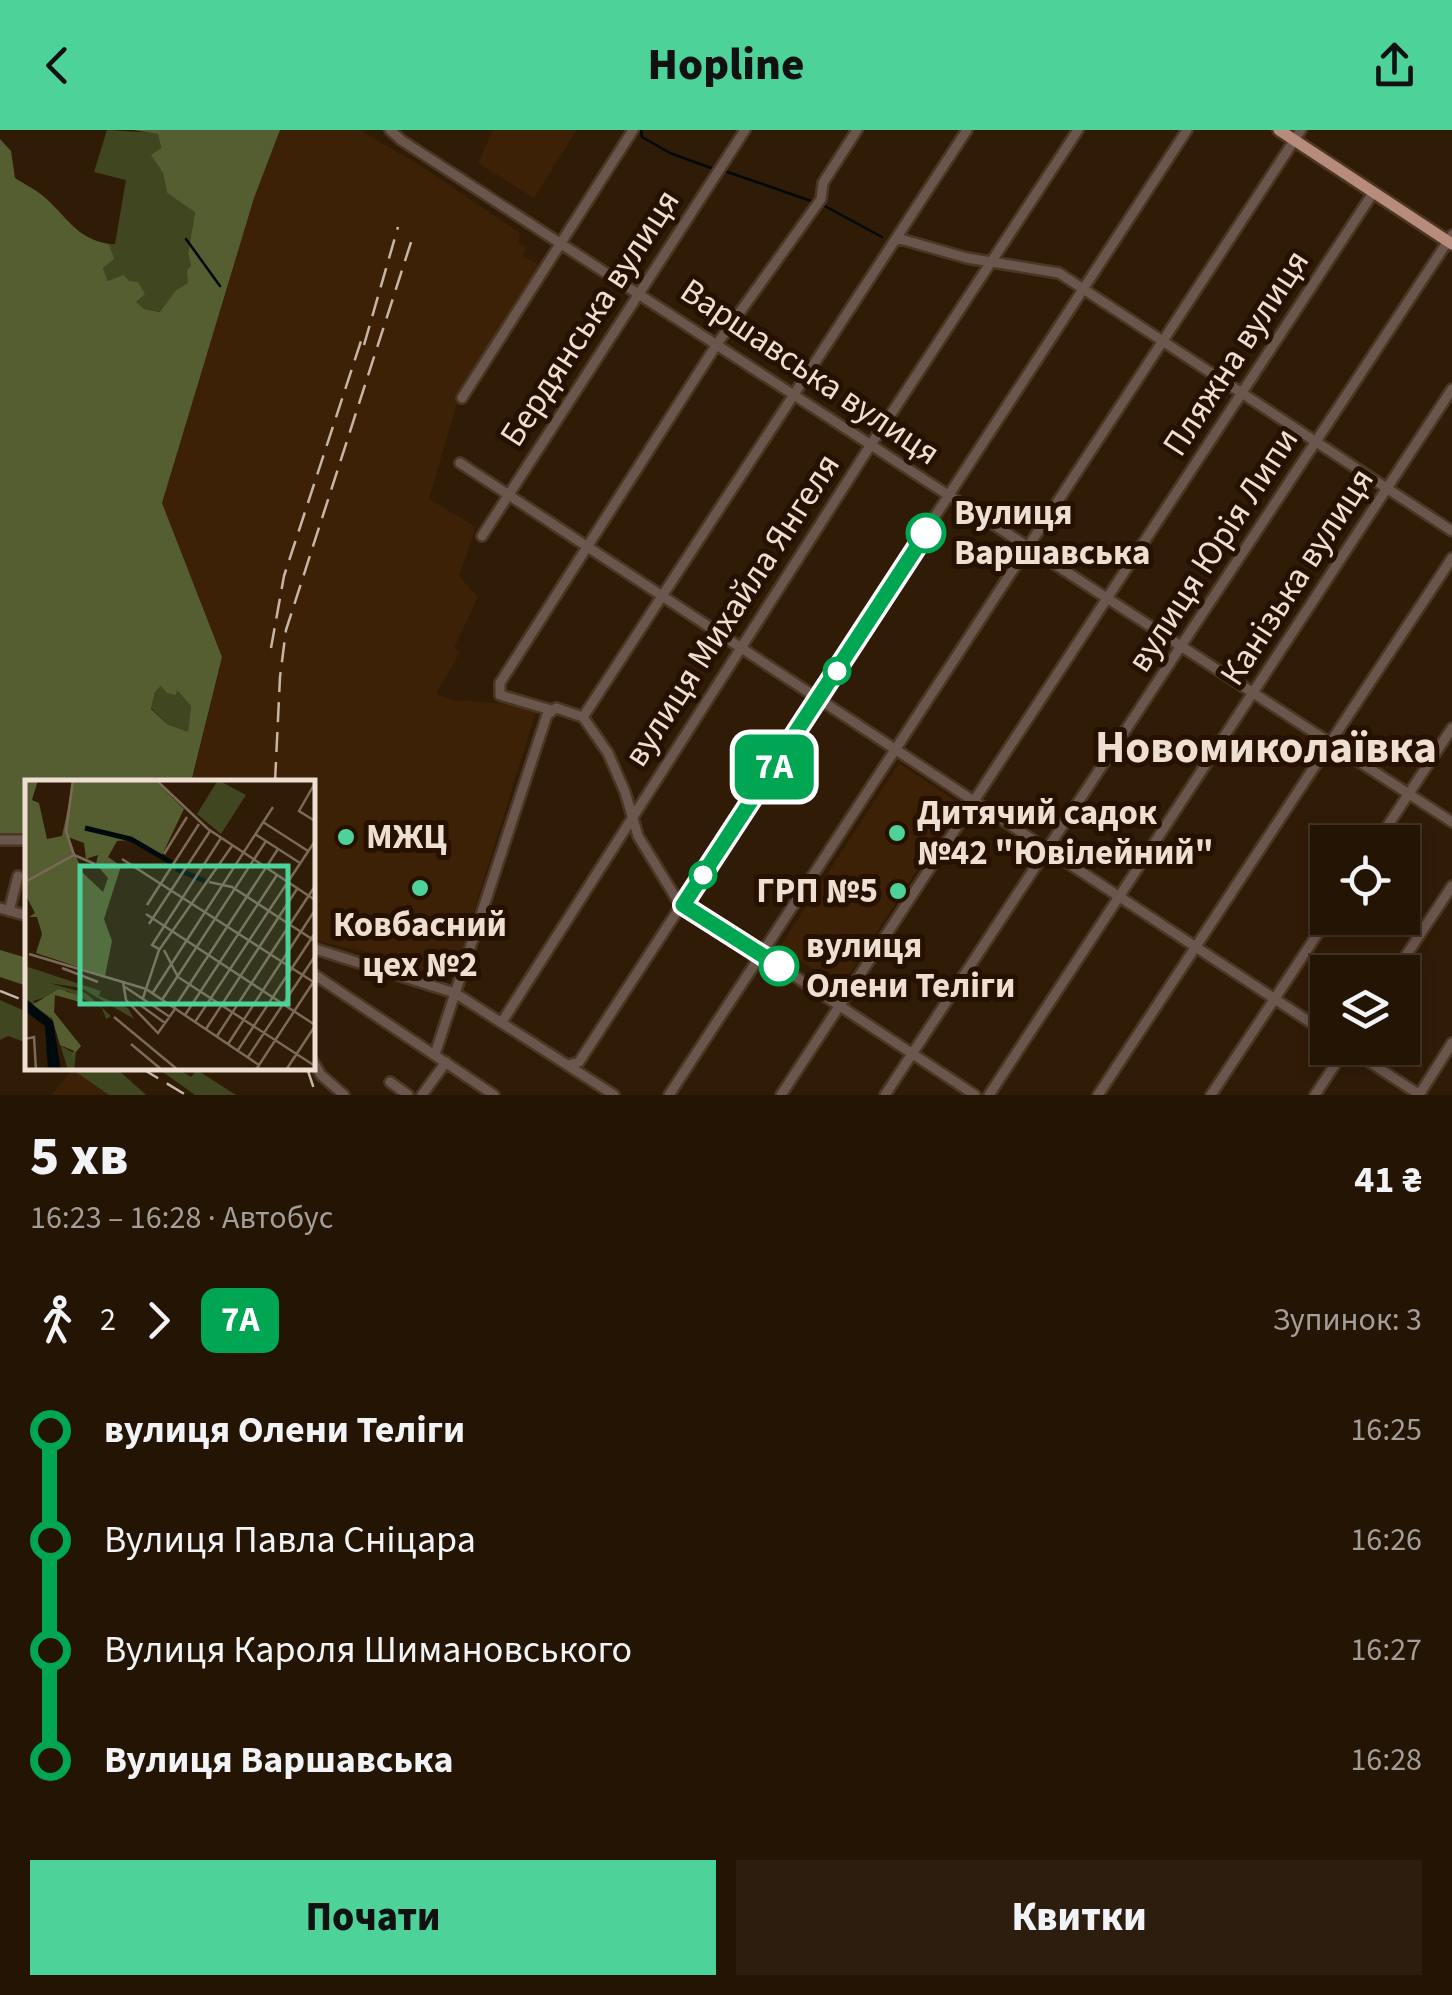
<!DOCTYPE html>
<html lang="uk">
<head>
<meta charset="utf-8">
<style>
  body { margin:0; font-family:"Source Sans 3",sans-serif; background:#2c1d0e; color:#f1f3f6; height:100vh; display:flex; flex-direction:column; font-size:38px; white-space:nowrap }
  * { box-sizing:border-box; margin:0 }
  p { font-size:32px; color:#a39e9a }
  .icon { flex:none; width:55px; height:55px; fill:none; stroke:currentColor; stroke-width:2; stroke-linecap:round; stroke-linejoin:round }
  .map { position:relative; height:965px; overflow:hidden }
  .sheet { display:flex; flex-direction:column; background:#241404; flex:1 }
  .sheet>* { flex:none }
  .badge { padding:0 20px; border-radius:15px; font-size:35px; line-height:65px }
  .tools { position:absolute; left:1310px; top:695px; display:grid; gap:20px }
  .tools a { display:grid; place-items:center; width:110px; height:110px; border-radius:0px; background:#241404; box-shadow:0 5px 15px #0003,0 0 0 2px #413326; font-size:50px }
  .map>.badge { position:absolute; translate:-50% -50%; box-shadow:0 0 0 5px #fff }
  .legs { display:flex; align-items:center; gap:15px; height:110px; padding:0 30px; font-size:32px }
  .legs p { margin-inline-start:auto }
  .summary { display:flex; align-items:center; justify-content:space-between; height:170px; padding:0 30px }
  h1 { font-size:55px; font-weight:800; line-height:75px }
  .button { display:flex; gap:20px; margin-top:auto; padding:20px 30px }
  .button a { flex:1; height:115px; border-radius:0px; background:#4dd39a; color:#111; font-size:40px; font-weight:800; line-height:115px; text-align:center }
  .button a+a { background:#2c1d0e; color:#f1f3f6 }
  ul { padding:0 30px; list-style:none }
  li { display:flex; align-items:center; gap:35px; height:110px; font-size:38px }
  li i { display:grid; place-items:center; width:15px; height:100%; margin:0 12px; background:currentColor }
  li i::after { content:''; width:25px; height:25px; margin:-12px; border:8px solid; border-radius:50%; background:#241404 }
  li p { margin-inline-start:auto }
  li:first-child i { background:linear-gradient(#0000 50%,currentColor 0) }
  li:last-child i { background:linear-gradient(currentColor 50%,#0000 0) }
  header { display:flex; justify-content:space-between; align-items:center; height:130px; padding:0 30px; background:#4dd39a; color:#111; font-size:45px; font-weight:800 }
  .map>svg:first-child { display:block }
  .built { fill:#3d2106 }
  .green { fill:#3f4620 }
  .forest { fill:#555e31; fill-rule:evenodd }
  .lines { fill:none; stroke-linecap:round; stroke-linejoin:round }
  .stream { stroke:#000a0c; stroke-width:2.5 }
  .minor-casing { stroke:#4b3623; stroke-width:14 }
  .major-casing { stroke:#4b3623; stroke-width:16 }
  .minor { stroke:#6b564e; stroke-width:9 }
  .major { stroke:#b78c7c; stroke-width:11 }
  .rail { stroke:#c7b5a8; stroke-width:2.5; stroke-dasharray:20 10; stroke-linecap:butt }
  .line-1-casing { stroke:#fff; stroke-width:22 }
  .line-1 { stroke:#00a651; stroke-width:15 }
  .stop-1-dot { fill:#fff; stroke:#00a651; stroke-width:5 }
  .poi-dot { fill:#4dd39a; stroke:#261100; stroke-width:4 }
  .labels { text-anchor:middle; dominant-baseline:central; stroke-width:10; stroke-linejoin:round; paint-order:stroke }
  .street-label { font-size:35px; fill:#efdfd3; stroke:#261100 }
  .stop-label { font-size:35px; font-weight:bold; fill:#efdfd3; stroke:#261100; text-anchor:start }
  .poi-label { font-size:35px; font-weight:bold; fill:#efdfd3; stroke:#261100; text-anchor:start }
  .district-label { font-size:45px; font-weight:bold; fill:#efdfd3; stroke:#261100 }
  .inset-river { fill:none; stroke:#000a0c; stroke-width:5 }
  .inset-road { fill:none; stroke:#7c6958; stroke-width:2.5 }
  .view { fill:#4dd39a; fill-opacity:0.15; stroke:#4dd39a; stroke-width:5 }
  .inset-edge { fill:none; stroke:#efdfd3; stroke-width:5 }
</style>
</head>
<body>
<header><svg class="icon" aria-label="back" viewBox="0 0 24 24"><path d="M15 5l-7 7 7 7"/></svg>Hopline<svg class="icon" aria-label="share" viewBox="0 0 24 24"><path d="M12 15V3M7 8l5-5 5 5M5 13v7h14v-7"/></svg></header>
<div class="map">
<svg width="1452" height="965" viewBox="0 0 1452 965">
  <rect width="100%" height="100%" fill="#301b06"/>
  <path class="built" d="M280,0h79l59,34 102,69 -2,10 9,4 -5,9 20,10 -84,133 -29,100 47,28 -17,49 19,21 -24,51 6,4 -24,42 16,6 59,4 25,8 -81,260 -19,-6 -3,8 -62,-18v-3l-58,-13 -1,-158h-121l31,-125 -60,-154 92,-305z
    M493,0h84l-43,68 -56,-35z
    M899,633l61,41 -119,183 -61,-40z
    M72,939l37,26h-57z"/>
  <path class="green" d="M107,0l51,3 3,15 -9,7 11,18 4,20 28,18 -7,42 3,13 -3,17 -12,7 -15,22 -17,-3 -9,-7 3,-4 -30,-17 -5,-13 8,-16 -2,-8h6l11,-64 -32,-8z
    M162,555l14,3 15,18 -3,26 -21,-8 -16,-16 4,-16z
    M0,870l27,12v31l-19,-7 -8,4z
    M70,938h46l30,27h-37z
    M157,938h19l15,9 6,-7 39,25h-41z"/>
  <path class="forest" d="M133,0h147l-26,68 -92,305 60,154 -31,125h-163l-1,54h-27v-697l11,12 4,27c9,6 20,11 28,18 23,19 33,43 66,48l5,15 -11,9 5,13 16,-6 5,6 9,1 7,12 -9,8 8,7 16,3 16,-22 12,-7 -1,-13 4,-4 -3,-13 7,-41 -28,-19 -4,-20 -12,-18 10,-7 -3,-14zM161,556l6,7 9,2 1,-5 14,16 -3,26 -21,-8 -16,-15 4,-17z
    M0,820l27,8v28l-27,-9z"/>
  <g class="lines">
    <path class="stream" d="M641,0l1,7 28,16 44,16
      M722,40l92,32
      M821,74l61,33
      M186,109l34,47"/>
    <defs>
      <path id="minor" d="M390,0l11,10 1051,682
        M897,108l70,20 92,15 393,258
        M462,268l171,-268
        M460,333l868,571
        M482,406l263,-406
        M551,580l-51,-15v-12l217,-339 104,-145 2,-16 34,-53
        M583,587l384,-587
        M583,587l25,36 17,39 13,44 38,62 299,197
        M0,710h28
        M1377,712l75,-114
        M0,778l28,8
        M9,781l9,-35
        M312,818l143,45 159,102
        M1395,842l57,-86
        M312,843l182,122
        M502,892l368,-576 208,-316
        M1348,918l72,47
        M435,924l112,-339 9,-7 27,9
        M312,930l9,15 23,20
        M569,935l10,-3 608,-932
        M390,952l18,13
        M422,965l24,-33
        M669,965l632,-965
        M781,965l592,-902
        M885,965l567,-860
        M989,965l463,-706
        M1098,965l354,-537
        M1211,965l117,-177
        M1315,965l31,-47
        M1419,965l33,-52"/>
      <path id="major" d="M1279,0l173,114"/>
    </defs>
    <use href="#minor" class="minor-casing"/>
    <use href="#major" class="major-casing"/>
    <use href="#minor" class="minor"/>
    <use href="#major" class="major"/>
    <path class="rail" d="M364,215l34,-118
      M271,518l13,-72 80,-244
      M275,652l5,-105 6,-47 128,-397
      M0,861l28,11
      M141,938l45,27
      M307,938l9,27"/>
  </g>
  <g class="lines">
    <defs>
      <path id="line-1" d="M779,836l-96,-61 243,-372"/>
    </defs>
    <use href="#line-1" class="line-1-casing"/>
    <use href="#line-1" class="line-1"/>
  </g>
  <g class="stop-1-dot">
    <circle cx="926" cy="403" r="18"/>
    <circle cx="837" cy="541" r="12"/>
    <circle cx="703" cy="745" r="12"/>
    <circle cx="779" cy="836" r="18"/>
  </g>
  <g class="poi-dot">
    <circle cx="897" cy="703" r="10"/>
    <circle cx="346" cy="707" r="10"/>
    <circle cx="420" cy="758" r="10"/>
    <circle cx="898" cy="761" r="10"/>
  </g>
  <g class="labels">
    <g class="street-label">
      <text transform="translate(590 188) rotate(-57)">Бердянська вулиця</text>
      <text transform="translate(1236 223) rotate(-57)">Пляжна вулиця</text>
      <text transform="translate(810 242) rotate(34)">Варшавська вулиця</text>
      <text transform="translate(1213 420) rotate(-57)">вулиця Юрія Липи</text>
      <text transform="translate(1297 447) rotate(-57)">Канізька вулиця</text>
      <text transform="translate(732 480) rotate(-57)">вулиця Михайла Янгеля</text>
    </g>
    <g class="stop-label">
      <text x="954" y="383">Вулиця<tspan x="954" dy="40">Варшавська</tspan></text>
      <text x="806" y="816">вулиця<tspan x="806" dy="40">Олени Теліги</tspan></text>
    </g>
    <g class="poi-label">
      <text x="917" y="683">Дитячий садок<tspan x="917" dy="40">№42 "Ювілейний"</tspan></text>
      <text x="366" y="707">МЖЦ</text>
      <text x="878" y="761" text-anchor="end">ГРП №5</text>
      <text x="420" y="795" text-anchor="middle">Ковбасний<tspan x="420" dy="40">цех №2</tspan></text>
    </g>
    <g class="district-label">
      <text x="1266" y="618">Новомиколаївка</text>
    </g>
  </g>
  <g transform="translate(25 650)">
    <rect width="290" height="290" fill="#301b06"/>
    <path d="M193,0l28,15 -25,39 -24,-20zM0,186l76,25 -2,5 29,12 6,11 -53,-31 -32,-5 37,10 25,23 -5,3 -4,-11 -35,-17 -34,10 14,14 -1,-11 3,5 6,-4 -5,11 9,15 2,15 15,8 -2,16h-6l-15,-49 -28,-23z" fill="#3f4620"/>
    <path d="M0,0h13l-6,20 7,3 8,36 15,-3 12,-56h80l30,29 -23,48 -31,-17 -13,1 -9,16 13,9 -17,53 8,22 -7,35 -69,-23 6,-19 -5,-17h-8l6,-4 -10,-19zM43,57l16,6 2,16 12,-4 -2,9 12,14 -5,14 -20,-19zM34,209l21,7 3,7 -28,-8 -1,17 27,34 -10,12 3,-7 -14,-6 -8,-27 -20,-13z" fill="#555e31" fill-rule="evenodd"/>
    <path d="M0,218l28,23 8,49h-13l-3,-44 -20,-15z" fill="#000a0c"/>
    <path class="inset-river" d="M60,48l46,11 41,24M151,89l29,12"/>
    <path class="inset-road" d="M48,0l-7,51 8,24 21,9M131,0l52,49 107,71M290,3l-16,28 16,10M238,42l45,29M230,54l45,29M139,74l23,-37M97,79l193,124M0,102l49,-27M184,102l23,5 83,54M122,125l52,-81M121,134l169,111M124,144l61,-93M134,169l-7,-4 69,-107M139,170l14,27 137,89M4,174l117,35 113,76 -3,5M37,188l36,14M98,202l3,18 32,33 17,-24M100,207l45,30M127,214l121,-187M118,218l16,-48 73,-104M137,220l104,-159M111,222l29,21M149,228l104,-159M160,235l92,-140M89,237l64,53M170,242l120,-181M181,249l91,-140M192,256l98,-150M0,259l9,-2 2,33M106,264l31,26M203,264l87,-134M213,270l77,-117M223,277l67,-101M234,285l55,-84M261,290l29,-44"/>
    <path class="view" d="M55,86h208v138h-208z"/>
    <rect width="290" height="290" class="inset-edge"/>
  </g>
</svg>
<div class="tools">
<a><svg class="icon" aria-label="locate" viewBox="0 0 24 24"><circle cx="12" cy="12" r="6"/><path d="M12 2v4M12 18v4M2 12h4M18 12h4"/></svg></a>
<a><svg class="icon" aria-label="layers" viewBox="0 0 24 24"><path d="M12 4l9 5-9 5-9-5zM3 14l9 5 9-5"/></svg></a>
</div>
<b class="badge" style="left:774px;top:637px;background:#00a651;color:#fff">7А</b>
</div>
<section class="sheet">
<div class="summary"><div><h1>5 хв</h1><p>16:23 – 16:28 · Автобус</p></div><b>41 ₴</b></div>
<div class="legs"><svg class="icon" aria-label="walk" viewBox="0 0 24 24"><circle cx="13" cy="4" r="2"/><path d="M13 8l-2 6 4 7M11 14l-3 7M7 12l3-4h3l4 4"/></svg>2<svg class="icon" aria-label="forward" viewBox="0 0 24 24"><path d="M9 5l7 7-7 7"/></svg><b class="badge" style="background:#00a651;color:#fff">7А</b><p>Зупинок: 3</p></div>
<ul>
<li><i style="color:#00a651"></i><b>вулиця Олени Теліги</b><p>16:25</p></li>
<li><i style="color:#00a651"></i><span>Вулиця Павла Сніцара</span><p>16:26</p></li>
<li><i style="color:#00a651"></i><span>Вулиця Кароля Шимановського</span><p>16:27</p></li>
<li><i style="color:#00a651"></i><b>Вулиця Варшавська</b><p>16:28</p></li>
</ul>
<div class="button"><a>Почати</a><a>Квитки</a></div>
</section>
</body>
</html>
